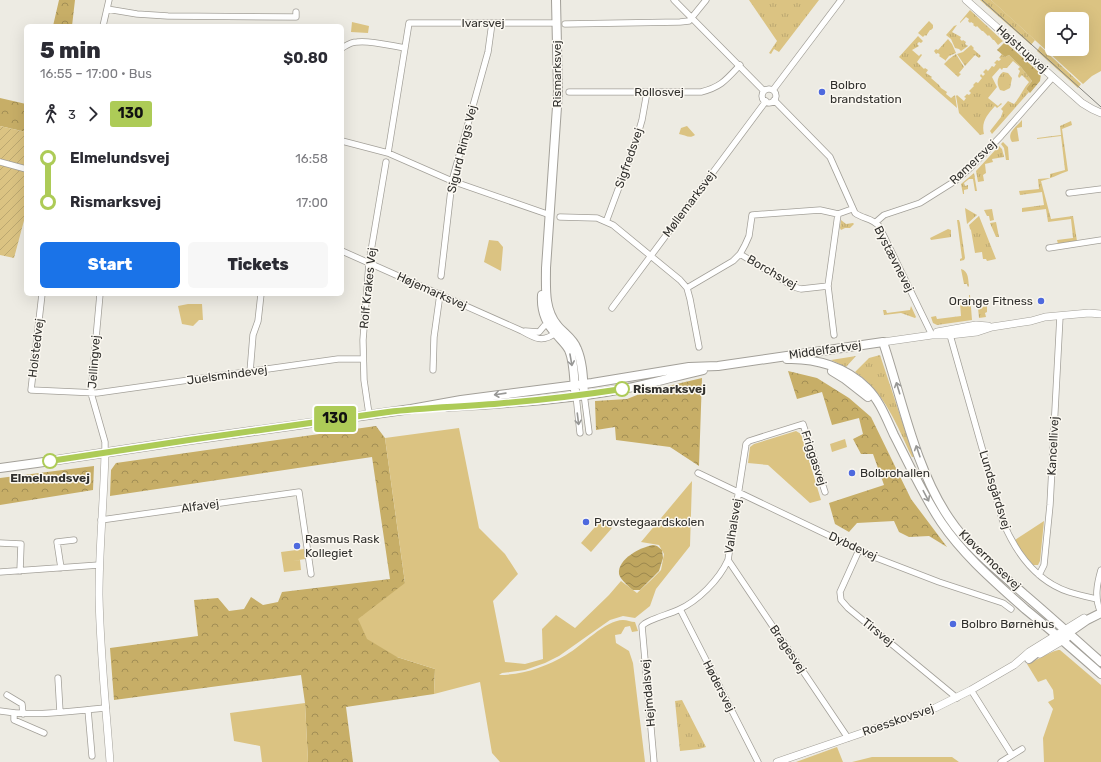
<!DOCTYPE html>
<html lang="en">
<head>
<meta charset="utf-8">
<style>
  body { margin:0; font-family:Rubik,sans-serif; background:#f7f7f7; color:#2b2b33; height:100vh; display:flex; flex-direction:column; font-size:15px; white-space:nowrap }
  * { box-sizing:border-box; margin:0 }
  p { font-size:13px; color:#7c7c81 }
  .icon { flex:none; width:22px; height:22px; fill:none; stroke:currentColor; stroke-width:2; stroke-linecap:round; stroke-linejoin:round }
  .map { position:relative; flex:1; overflow:hidden }
  .drawer { position:absolute; left:24px; top:24px; width:320px; height:272px; display:flex; flex-direction:column; background:#fff; border-radius:6px; box-shadow:0 4px 16px #0002 }
  .drawer>* { flex:none }
  .badge { padding:0 8px; border-radius:3px; font-size:14px; line-height:26px }
  .controls { position:absolute; left:1045px; top:12px; display:grid; gap:8px }
  .controls a { display:grid; place-items:center; width:44px; height:44px; border-radius:6px; background:#fff; box-shadow:0 4px 16px #0002; font-size:20px }
  .map>.badge { position:absolute; translate:-50% -50%; box-shadow:0 0 0 2px #fff }
  .legs { display:flex; align-items:center; gap:6px; height:44px; padding:0 16px; font-size:13px }
  .legs p { margin-inline-start:auto }
  .overview { display:flex; align-items:center; justify-content:space-between; height:68px; padding:0 16px }
  h1 { font-size:22px; font-weight:800; line-height:30px }
  .cta { display:flex; gap:8px; margin-top:auto; padding:8px 16px }
  .cta a { flex:1; height:46px; border-radius:6px; background:#1a73e8; color:#fff; font-size:16px; font-weight:800; line-height:46px; text-align:center }
  .cta a+a { background:#f7f7f7; color:#2b2b33 }
  ul { padding:0 16px; list-style:none }
  li { display:flex; align-items:center; gap:14px; height:44px; font-size:15px }
  li i { display:grid; place-items:center; width:6px; height:100%; margin:0 5px; background:currentColor }
  li i::after { content:''; width:10px; height:10px; margin:-5px; border:3px solid; border-radius:50%; background:#fff }
  li p { margin-inline-start:auto }
  li:first-child i { background:linear-gradient(#0000 50%,currentColor 0) }
  li:last-child i { background:linear-gradient(currentColor 50%,#0000 0) }
  .map>svg:first-child { display:block }
  .grass { fill:url(#grass-tufts) }
  .forest { fill:url(#forest-crowns) }
  .park { fill:#dbc382; fill-rule:evenodd }
  .garden { fill:url(#garden-furrows) }
  .water { fill:url(#water-waves) }
  .lines { fill:none; stroke-linecap:round; stroke-linejoin:round }
  .minor-casing { stroke:#a3a099; stroke-width:7 }
  .tertiary-casing { stroke:#a3a099; stroke-width:8 }
  .secondary-casing { stroke:#a3a099; stroke-width:10 }
  .minor { stroke:#fff; stroke-width:5.5 }
  .tertiary { stroke:#fff; stroke-width:7 }
  .secondary { stroke:#fff; stroke-width:8 }
  .tram { stroke:#84837e; stroke-width:1 }
  .oneway { stroke:#989896 }
  .line-1-casing { stroke:#fff; stroke-width:9 }
  .line-1 { stroke:#adcb57; stroke-width:6 }
  .poi-dot { fill:#4e69de; stroke:#fbf8f1; stroke-width:1.5 }
  .stop-1-dot { fill:#fff; stroke:#adcb57; stroke-width:2 }
  .labels { text-anchor:middle; dominant-baseline:central; stroke-width:3; stroke-linejoin:round; paint-order:stroke }
  .street-label { font-size:12px; fill:#31302d; stroke:#fbf8f1 }
  .poi-label { font-size:12px; fill:#31302d; stroke:#fbf8f1; text-anchor:start }
  .stop-label { font-size:12px; font-weight:bold; fill:#31302d; stroke:#fbf8f1; text-anchor:start }
</style>
</head>
<body>
<div class="map">
<svg width="1101" height="762" viewBox="0 0 1101 762">
  <defs>
    <pattern id="grass-tufts" width="24" height="20" patternUnits="userSpaceOnUse"><rect width="24" height="20" fill="#dbc382"/><path d="M3 7l-1-3M5 7V3M7 7l1-3M15 17l-1-3M17 17v-4M19 17l1-3" fill="none" stroke="#bca871"/></pattern>
    <pattern id="forest-crowns" width="20" height="18" patternUnits="userSpaceOnUse"><rect width="20" height="18" fill="#c7ae67"/><path d="M2 6a3 3 0 1 1 6 0M12 15a3 3 0 1 1 6 0" fill="none" stroke="#a28e55"/></pattern>
    <pattern id="garden-furrows" width="10" height="10" patternUnits="userSpaceOnUse"><rect width="10" height="10" fill="#dbc382"/><path d="M-1 1l2-2M0 10L10 0M9 11l2-2" fill="none" stroke="#bca871"/></pattern>
    <pattern id="water-waves" width="16" height="10" patternUnits="userSpaceOnUse"><rect width="16" height="10" fill="#bea55e"/><path d="M0 5q4-4 8 0t8 0" fill="none" stroke="#9b874e"/></pattern>
  </defs>
  <rect width="100%" height="100%" fill="#edebe3"/>
  <path class="grass" d="M749,0h70l-40,52 -5,-3 -3,5 -2,-1 8,-12z
    M980,0h11l44,40 -4,5z
    M970,10l33,31 -5,4 -4,-5h-1l-4,-5 -1,1 -5,-5h-1l-5,-5 -1,1 -3,-2 1,-1 -3,-2 -1,1 -2,-2 1,-2 -3,-2 -6,6v-1z
    M929,21l4,4v3l-2,2h-1l-4,6 -1,-1 -2,2 -5,-4z
    M957,25l-5,7 9,5 -1,2 2,2 1,-1 3,2 -1,2 3,2 -7,5 -2,-2 -4,-1 -4,-9 -5,-4 8,-9z
    M918,36l5,5 -2,2 -2,-1 -2,2 2,2 -7,4 7,6 2,-2 1,1 -5,7 7,7 1,-1 3,2 -2,3 6,4 -1,1 8,7 2,3 6,4 -1,2 5,4 4,-3 2,13 -58,-51z
    M948,39l4,5 4,9 -7,3 -4,5v-1l-6,-4 1,-1 -2,-2 -2,1 -2,-3 2,-2 2,1z
    M971,45l3,3 -1,1 8,7 -2,2 -4,-3 -10,11 -8,-12 6,-2z
    M1040,46l41,38 -3,4 -41,-37z
    M956,54l8,13 -5,6 2,1 -3,3 -14,-13 5,-5z
    M1002,54l3,3 4,-2 12,12 11,14 -6,8 3,3 -37,42 -2,-3 11,-14 2,-6 -2,-2 7,-8 6,3c6,-7 9,-15 15,-22l-7,-7 -3,3 -1,-2 2,-5 -2,-2 2,-2 -7,-6 -6,7h-4l-1,2 -2,-2 -8,9 5,10 -9,11 10,8 3,-3 1,1 -5,4 -2,-2c-8,9 -14,16 -11,28l-4,1 -21,-22 -3,-17 1,-1 7,6 2,-3 -2,-1 3,-3 2,1 2,-2 -2,-2 5,-5 -1,-1 3,-3 2,1 4,-5 -2,-2 1,-2 2,2 2,-2 -2,-2 3,-3 2,2 4,-5 2,1 2,-3 -2,-1 3,-3 2,1 2,-2 -2,-1z
    M1003,72l5,1 4,5 -2,10 -6,3 -4,-1c-4,-7 -3,-13 3,-18z
    M1022,120v7l-5,1 2,13 -7,1c-6,-9 4,-15 10,-22z
    M1071,121l1,4 -10,4 6,42c-9,3 -18,8 -27,10l10,38 22,-3 4,25 -19,3 -1,-4 16,-2 -2,-19 -23,3 -2,-13 -24,3v-4l22,-3 -2,-13 -22,3 -1,-4 20,-2 -1,-10 12,-1v-4l15,-4 -4,-34 -24,3v-1l24,-3 -1,-9z
    M1003,142l5,5 1,13h-3l-2,-12 -3,-4z
    M999,146l3,3 2,8 -12,2 1,3 -8,2 1,9 -3,2 1,6 -6,1 -2,-11z
    M974,173l3,18h-2l-2,-12h-4l-5,4 1,3 3,-1v4l-4,1v4h-1l-2,-10z
    M965,208l12,7 -10,9z
    M992,209l2,11 -4,1 -1,-5h-2l-3,-6z
    M979,216l17,43 -9,2 -1,-2h-3l-1,-7 -7,1 -4,-23 -1,-1 -1,-4z
    M841,220l5,4 7,-1 1,1 -4,4h-5l-4,2 -1,-2z
    M957,220h2l1,3 5,35 -1,2 -4,1v-2l2,-1z
    M996,222l3,15h-3l-6,-14z
    M948,229l3,1v7l-20,3 -1,-2z
    M961,269c8,2 7,11 8,17l-1,1 -1,-3h-3z
    M969,295h1l2,25 -35,5 -4,-2 -2,-6 5,-1 1,3 24,-3 -1,-13 9,-2z
    M911,306l5,11 -1,1 -14,-5 -17,2 -1,-5h3l1,3 23,-3z
    M987,306v6l-2,1 1,4 -7,1 -1,-10z
    M880,355l34,102h-2c-15,-31 -27,-65 -57,-85l14,-14z
    M856,356l-10,11 -15,-7z
    M682,700l24,47 -7,2 -19,2 -5,-50z"/>
  <path class="forest" d="M59,0h16l-3,26h-19z
    M1005,42l36,32 -1,7 -10,12 -4,-4 6,-8 -11,-14 -12,-12 -4,2 -8,-7z
    M0,98l26,6v28l-26,-6z
    M788,371l29,7 32,20 22,19 40,82 36,48 -18,-11 -20,1 -10,-5 -5,-11 -37,2 -8,9 -14,-8 -6,-21 55,-18 -11,-31h-12l-8,-15 10,-5 -4,-16 -27,7 -10,-33 -25,7z
    M702,378l-3,88 -29,-19 -54,-7 -1,-13 -19,3 -1,-29 32,-2 20,-8z
    M376,426l9,12 20,145 -8,74 38,12 -1,25 -88,13 7,55h-45l-3,-59 -4,-28 -187,25 -4,-52 88,-12 -4,-36 24,-2 11,13 15,-2 7,-12 12,8 15,-3 4,-10 108,-13 -18,-122 -262,39 1,-26 5,-7z
    M94,466l-1,24 -93,15v-27z"/>
  <path class="park" d="M991,0h110v71l-9,5 -9,8zM1052,19h30v30h-30z
    M352,22l17,4 -1,7 -17,-1z
    M687,126l8,9c-5,4 -10,0 -16,-1l2,-6z
    M489,240l9,1 5,6 -2,24 -17,-9z
    M188,304h14l1,16h-4l-6,6 -11,-2 -4,-18z
    M459,428l20,100 26,26 13,20 -25,27 12,61 20,2 18,-5 -1,-30 14,-14 19,13 34,-33 12,-14 16,12 13,-12 11,-11 3,-16 -5,-9 -18,-3 51,-61 -2,65 -34,43 -6,17 -15,12 -12,-2 -13,4 -51,36 -14,7 -20,7 -23,3 -3,2c23,0 47,-8 67,-20 16,-9 39,-35 57,-35 4,0 8,2 12,2l3,9 -6,1 -2,-6 -5,1 -4,7 -6,1 1,8 13,8 4,12 12,99h-145l-8,-9 -12,-71 -46,12 1,-25 -38,-12 -30,-18 -9,-20 47,-36 -20,-145z
    M796,431l5,3 20,66 -11,3 -42,-38 -20,-2 2,-16 4,-3z
    M845,439l2,8 -15,5 -2,-8z
    M602,519l10,9 -21,24 -10,-9z
    M1044,521l-4,40 -2,4h-5l-14,-17 -4,-8z
    M304,549l1,10 -12,2 7,-1 1,10 -17,2 -3,-20z
    M1060,650l41,35v77h-57l-1,-24 10,-29 -5,-7 6,-3 -1,-9 -7,-11 -8,3 -11,-18c9,-3 25,-14 33,-14z
    M305,703l3,59h-46l-2,-16 -26,-5 -4,-28z
    M837,747l6,15h-47z
    M872,757h80l7,5h-107z"/>
  <path class="garden" d="M0,126l26,6v81l-12,45 -14,-3z"/>
  <path class="water" d="M653,545l4,1 5,4 1,8 -4,13 -19,19h-7c-4,-3 -13,-11 -14,-16 -2,-15 22,-27 34,-29z"/>
  <g class="lines">
    <defs>
      <path id="minor" d="M674,0l90,91
        M107,9l30,5 31,2 128,1v-5
        M565,24l115,-2 9,-1 17,-21
        M103,26l6,-26
        M342,48c5,-3 9,-6 15,-6 14,-2 34,4 48,6
        M762 96a7 7 0 1 1 14 0a7 7 0 1 1-14 0Z
        M773,90l68,-90
        M569,92h132c20,-5 25,-12 39,-27
        M774,100l56,57 25,56c8,6 17,5 24,13l53,109
        M342,141l46,12 64,28 98,34
        M388,153l21,-130h148
        M0,162l26,7
        M1069,193l32,-4
        M560,217l37,1 16,7 67,55 7,8 3,11 9,48
        M606,222l29,-78 7,-24 5,-28
        M876,222l8,-7 36,-12 35,-22 15,-13 31,-32 52,-59
        M1049,248l52,-8
        M342,251l180,80c14,8 21,12 35,1
        M740,254l54,33 7,2 27,-3
        M441,276l11,-95 36,-129 4,-29
        M687,288l46,-27 7,-7 5,-9 4,-9 3,-21 68,-5 18,4 14,-5
        M42,294l-11,96 66,3 241,-34h25
        M100,294l-9,99 14,49v10
        M612,308l154,-207
        M525,331l14,1 5,-6 7,-2
        M834,335l-6,-49 10,-72
        M950,335l53,187c13,31 33,59 66,70 9,3 19,5 28,7
        M433,370l1,-33 6,-43
        M250,372l3,-37 5,-14 3,-27
        M584,394l5,38
        M576,395l4,38
        M369,414l-5,-34 -1,-40 6,-77 17,-101
        M698,473l176,84 65,25 64,21 8,6
        M101,520l198,-28 12,82
        M0,543l21,1 -1,27
        M859,550l-19,42 1,8 7,8 109,90
        M728,560l120,178
        M61,568l-4,-26 17,-2
        M1101,570c-4,14 -7,28 0,43
        M0,572l99,-7
        M1039,575l5,-10 6,-60 10,-189
        M680,609l78,153
        M58,678l2,34
        M971,690l41,65
        M7,695l15,9 1,10
        M88,710l4,46
        M0,711c35,6 71,0 106,-3
        M14,713v7l30,13
        M654,762l-12,-136c4,-6 28,-12 36,-16 20,-9 41,-30 50,-50l18,-116 3,-3 54,-17 22,68
        M1001,762l21,-13"/>
      <path id="tertiary" d="M966,0l116,103 10,6 9,4
        M937,332l39,-7 12,1
        M883,342l49,-7h18l27,-3 15,-5 39,-6 14,-4 44,-4 12,1
        M105,452c-1,48 -6,95 -6,143 1,56 7,112 11,167
        M1040,654l27,-16
        M777,762l158,-54 36,-18 43,-25 15,-13 55,-34"/>
      <path id="secondary" d="M556,0l2,92 -12,176c0,20 -2,41 11,57 6,8 16,13 20,24 6,14 6,31 7,45
        M542,295c-1,15 4,29 15,40 4,5 9,9 12,15 5,11 5,27 6,40
        M787,359c29,-1 59,8 80,29 13,13 19,30 27,47 15,29 29,60 47,87 23,34 54,60 84,87 26,21 51,43 76,65
        M832,371l13,8 23,18
        M448,407c58,-4 117,-7 175,-18 27,-5 53,-13 80,-19
        M0,468l37,-5 152,-23 222,-31 50,-9 131,-17 97,-16 29,-1 165,-24c19,57 32,126 66,176 20,30 48,52 75,76 26,22 51,45 77,68
        M1064,636l23,-16 14,-7
        M1029,659l10,-8 24,-15"/>
    </defs>
    <use href="#minor" class="minor-casing"/>
    <use href="#tertiary" class="tertiary-casing"/>
    <use href="#secondary" class="secondary-casing"/>
    <use href="#minor" class="minor"/>
    <use href="#tertiary" class="tertiary"/>
    <use href="#secondary" class="secondary"/>
    <path class="tram" d="M982,0l119,107"/>
  </g>
  <defs><path id="oneway-shaft" d="M-6 0H5M1.5-3L5.5 0L1.5 3" fill="none" stroke-width="1.6" stroke-linecap="round" stroke-linejoin="round"/></defs>
  <g class="oneway">
    <use href="#oneway-shaft" transform="translate(571 360) rotate(80)"/>
    <use href="#oneway-shaft" transform="translate(898 388) rotate(-107)"/>
    <use href="#oneway-shaft" transform="translate(500 394) rotate(172)"/>
    <use href="#oneway-shaft" transform="translate(578 419) rotate(83)"/>
    <use href="#oneway-shaft" transform="translate(918 451) rotate(-109)"/>
    <use href="#oneway-shaft" transform="translate(926 496) rotate(62)"/>
  </g>
  <g class="lines">
    <defs>
      <path id="line-1" d="M50,461l139,-21 199,-28c39,-5 77,-5 116,-9 39,-3 79,-8 118,-14"/>
    </defs>
    <use href="#line-1" class="line-1-casing"/>
    <use href="#line-1" class="line-1"/>
  </g>
  <g class="poi-dot">
    <circle cx="822" cy="92" r="4"/>
    <circle cx="1041" cy="301" r="4"/>
    <circle cx="852" cy="473" r="4"/>
    <circle cx="586" cy="522" r="4"/>
    <circle cx="297" cy="546" r="4"/>
    <circle cx="953" cy="624" r="4"/>
  </g>
  <g class="stop-1-dot">
    <circle cx="622" cy="389" r="7"/>
    <circle cx="50" cy="461" r="7"/>
  </g>
  <g class="labels">
    <g class="street-label">
      <text x="483" y="23">Ivarsvej</text>
      <text transform="translate(1022 49) rotate(42)">Højstrupvej</text>
      <text transform="translate(557 74) rotate(-90)">Rismarksvej</text>
      <text x="659" y="92">Rollosvej</text>
      <text transform="translate(462 149) rotate(-76)">Sigurd Rings Vej</text>
      <text transform="translate(629 158) rotate(-71)">Sigfredsvej</text>
      <text transform="translate(973 162) rotate(-43)">Rømersvej</text>
      <text transform="translate(689 204) rotate(-53)">Møllemarksvej</text>
      <text transform="translate(894 259) rotate(63)">Bystævnevej</text>
      <text transform="translate(772 272) rotate(30)">Borchsvej</text>
      <text transform="translate(368 288) rotate(-84)">Rolf Krakes Vej</text>
      <text transform="translate(432 291) rotate(24)">Højemarksvej</text>
      <text transform="translate(36 348) rotate(-83)">Holstedvej</text>
      <text transform="translate(825 350) rotate(-8)">Middelfartvej</text>
      <text transform="translate(94 362) rotate(-86)">Jellingvej</text>
      <text transform="translate(227 375) rotate(-8)">Juelsmindevej</text>
      <text transform="translate(1053 446) rotate(-87)">Kancellivej</text>
      <text transform="translate(814 458) rotate(72)">Friggasvej</text>
      <text transform="translate(995 490) rotate(73)">Lundsgårdsvej</text>
      <text transform="translate(200 506) rotate(-8)">Alfavej</text>
      <text transform="translate(733 526) rotate(-81)">Valhalsvej</text>
      <text transform="translate(853 546) rotate(25)">Dybdevej</text>
      <text transform="translate(990 560) rotate(44)">Kløvermosevej</text>
      <text transform="translate(878 632) rotate(39)">Tirsvej</text>
      <text transform="translate(788 649) rotate(56)">Bragesvej</text>
      <text transform="translate(719 686) rotate(63)">Hødersvej</text>
      <text transform="translate(648 693) rotate(-95)">Hejmdalsvej</text>
      <text transform="translate(898 720) rotate(-19)">Roesskovsvej</text>
    </g>
    <g class="poi-label">
      <text x="830" y="85">Bolbro<tspan x="830" dy="14">brandstation</tspan></text>
      <text x="1033" y="301" text-anchor="end">Orange Fitness</text>
      <text x="860" y="473">Bolbrohallen</text>
      <text x="594" y="522">Provstegaardskolen</text>
      <text x="305" y="539">Rasmus Rask<tspan x="305" dy="14">Kollegiet</tspan></text>
      <text x="961" y="624">Bolbro Børnehus</text>
    </g>
    <g class="stop-label">
      <text x="633" y="389">Rismarksvej</text>
      <text x="50" y="478" text-anchor="middle">Elmelundsvej</text>
    </g>
  </g>
</svg>
<div class="controls">
<a><svg class="icon" aria-label="locate" viewBox="0 0 24 24"><circle cx="12" cy="12" r="6"/><path d="M12 2v4M12 18v4M2 12h4M18 12h4"/></svg></a>
</div>
<b class="badge" style="left:335px;top:419px;background:#adcb57;color:#111">130</b>
<section class="drawer">
<div class="overview"><div><h1>5 min</h1><p>16:55 – 17:00 · Bus</p></div><b>$0.80</b></div>
<div class="legs"><svg class="icon" aria-label="walk" viewBox="0 0 24 24"><circle cx="13" cy="4" r="2"/><path d="M13 8l-2 6 4 7M11 14l-3 7M7 12l3-4h3l4 4"/></svg>3<svg class="icon" aria-label="forward" viewBox="0 0 24 24"><path d="M9 5l7 7-7 7"/></svg><b class="badge" style="background:#adcb57;color:#111">130</b></div>
<ul>
<li><i style="color:#adcb57"></i><b>Elmelundsvej</b><p>16:58</p></li>
<li><i style="color:#adcb57"></i><b>Rismarksvej</b><p>17:00</p></li>
</ul>
<div class="cta"><a>Start</a><a>Tickets</a></div>
</section>
</div>
</body>
</html>
